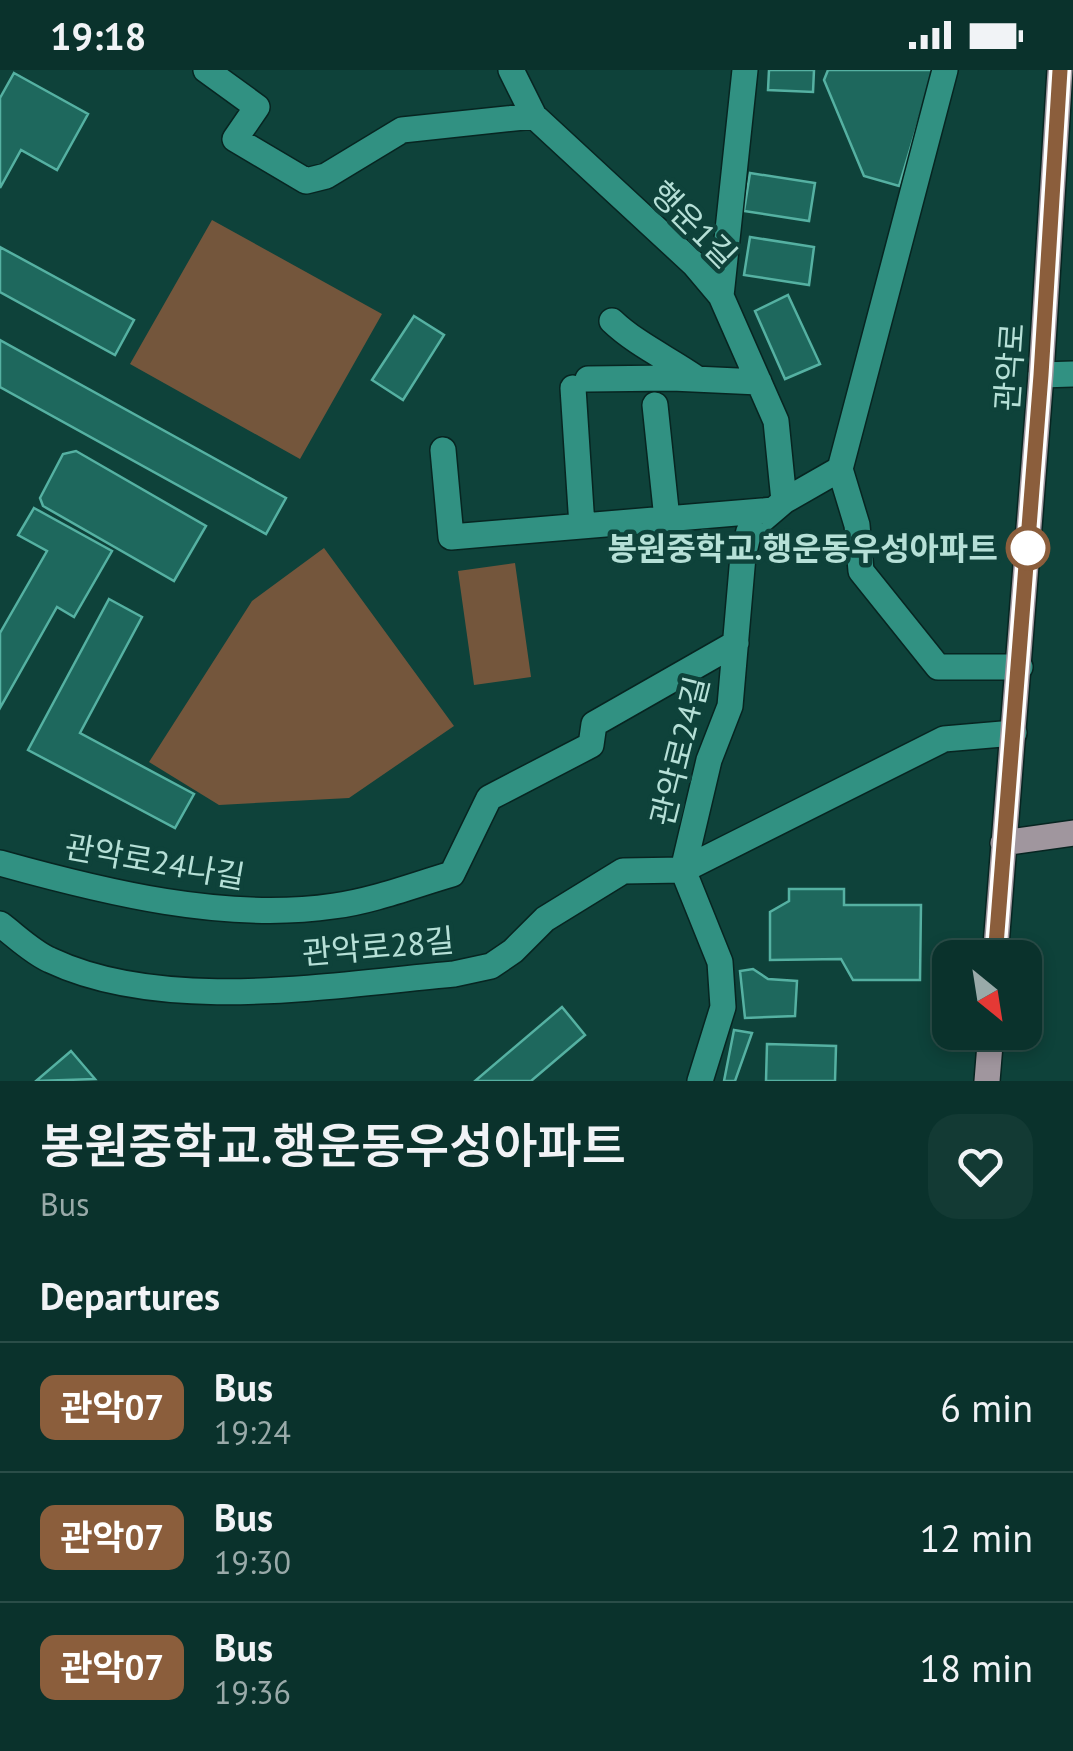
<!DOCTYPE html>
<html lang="en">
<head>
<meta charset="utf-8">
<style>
  body { margin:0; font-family:"PT Sans","Noto Sans KR",sans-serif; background:#133a34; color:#f1f3f6; height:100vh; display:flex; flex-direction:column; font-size:38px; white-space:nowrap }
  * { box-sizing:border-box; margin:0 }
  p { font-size:32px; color:#99aaa9 }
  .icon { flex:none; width:55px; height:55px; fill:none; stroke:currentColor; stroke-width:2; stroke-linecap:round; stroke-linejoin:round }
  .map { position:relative; height:1011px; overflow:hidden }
  .side { display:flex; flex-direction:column; background:#0a322c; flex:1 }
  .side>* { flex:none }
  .badge { padding:0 20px; border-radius:15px; font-size:35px; line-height:65px }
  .needle { width:65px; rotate:150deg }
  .buttons { position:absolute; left:932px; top:870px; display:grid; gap:20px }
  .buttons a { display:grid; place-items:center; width:110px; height:110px; border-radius:20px; background:#0a322c; box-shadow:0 5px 15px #0003,0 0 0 2px #2a4d48; font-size:50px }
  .map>.badge { position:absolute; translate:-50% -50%; box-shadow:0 0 0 5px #fff }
  h2 { padding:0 40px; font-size:38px; line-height:90px }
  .round { display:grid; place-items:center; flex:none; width:105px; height:105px; border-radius:30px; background:#133a34 }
  .summary { display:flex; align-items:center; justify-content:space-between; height:170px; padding:0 40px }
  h1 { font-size:48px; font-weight:600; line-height:75px }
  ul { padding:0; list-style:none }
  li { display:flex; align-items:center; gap:30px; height:130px; padding:0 40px; border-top:2px solid #2a4d48 }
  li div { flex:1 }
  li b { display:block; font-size:38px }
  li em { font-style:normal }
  li .badge { min-width:110px; font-weight:700; text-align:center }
  .status { display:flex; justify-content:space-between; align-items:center; height:70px; padding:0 50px; background:#0a322c; direction:ltr }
  .status svg { height:28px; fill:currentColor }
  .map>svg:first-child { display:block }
  .green { fill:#74563c }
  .building { fill:#1e685d; stroke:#55b1a2; stroke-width:2.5 }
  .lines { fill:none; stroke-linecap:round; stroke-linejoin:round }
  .minor-casing { stroke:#072521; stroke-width:28 }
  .major-casing { stroke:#072521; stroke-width:28 }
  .minor { stroke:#319182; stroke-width:25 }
  .major { stroke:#a0969e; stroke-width:25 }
  .line-casing { stroke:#fff; stroke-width:22 }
  .line { stroke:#8b5e3c; stroke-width:15 }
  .stop-dot { fill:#fff; stroke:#8b5e3c; stroke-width:5 }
  .labels { text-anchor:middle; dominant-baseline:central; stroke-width:9; stroke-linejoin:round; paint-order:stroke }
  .street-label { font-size:32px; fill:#b6e0d7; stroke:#0e423a }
  .stop-label { font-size:32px; font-weight:bold; fill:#b6e0d7; stroke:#0e423a; text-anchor:end }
</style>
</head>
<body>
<div class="status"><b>19:18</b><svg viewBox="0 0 49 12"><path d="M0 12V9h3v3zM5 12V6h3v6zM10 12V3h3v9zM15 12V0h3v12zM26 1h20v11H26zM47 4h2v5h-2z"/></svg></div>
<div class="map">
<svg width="1073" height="1011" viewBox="0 0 1073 1011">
  <rect width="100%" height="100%" fill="#0e423a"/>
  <path class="green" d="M212,150l170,94 -82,145 -170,-95z
    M324,478l130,178 -105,72 -130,7 -70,-43 103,-161z
    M515,493l16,114 -57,8 -16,-114z"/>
  <path class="building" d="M769,0h45l-1,22 -45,-2z
    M828,0h106l-35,116 -35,-10 -40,-96z
    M14,3l74,41 -31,56 -36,-20 -21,38v-90z
    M750,103l65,10 -6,38 -65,-10z
    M750,167l64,10 -5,38 -65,-10z
    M0,177l134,73 -19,35 -115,-63z
    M788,225l32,69 -35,15 -30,-68z
    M414,246l30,19 -41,65 -31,-20z
    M0,270l286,158 -20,36 -266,-147z
    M76,381l130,75 -32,55 -131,-75 -3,-8 23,-44z
    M34,438l78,43 -38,66 -17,-10 -57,101v-75l47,-82 -29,-16z
    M109,529l33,18 -62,116 114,61 -19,34 -147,-78z
    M789,819h55v16h77l-1,75h-67l-12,-21 -71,1v-48l19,-11z
    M753,899l15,10 29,2 -2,35 -50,2 -5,-47z
    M562,937l23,28 -54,46h-56z
    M734,960l18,3 -17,48h-11z
    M767,974l69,2 -1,35h-69z
    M71,981l24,28 -59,2z"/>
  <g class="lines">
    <defs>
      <path id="minor" d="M206,0l51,37 -22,32 71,42 20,-5 76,-46 132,-14
        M511,0l23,46 160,148 27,32 55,125 8,80
        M721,226l24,-226
        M612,251c24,23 57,38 84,57
        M1041,305l32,-1
        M588,309l84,-1 87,4
        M573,318l9,138
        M655,335l12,114
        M443,380l8,87 322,-27
        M840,399l17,56 4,46 77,96h82
        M0,793c104,29 225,59 334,43 39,-5 80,-21 118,-32l37,-76 102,-53 3,-21 142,-81
        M0,854c16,12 32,28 50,36 114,54 281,25 404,14l37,-8 22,-15 32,-32 78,-48 60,-1 261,-131 70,-6
        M700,1011l23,-74 -3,-45 -37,-92 26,-110 21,-54 13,-150 6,-25 35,-30 56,-32 105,-399"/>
      <path id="major" d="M1003,773l70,-10
        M995,888l46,-583 19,-305
        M987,1011l4,-49"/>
    </defs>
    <use href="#minor" class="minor-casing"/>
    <use href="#major" class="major-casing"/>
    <use href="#minor" class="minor"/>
    <use href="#major" class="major"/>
  </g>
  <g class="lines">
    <defs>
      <path id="line" d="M995,888l46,-583 19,-305"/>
    </defs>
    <use href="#line" class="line-casing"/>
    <use href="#line" class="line"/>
  </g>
  <circle class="stop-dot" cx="1028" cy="478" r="20"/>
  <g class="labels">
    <g class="street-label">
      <text transform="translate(694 154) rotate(45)">행운1길</text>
      <text transform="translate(1009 297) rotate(-86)">관악로</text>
      <text transform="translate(679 681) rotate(-76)">관악로24길</text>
      <text transform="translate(155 791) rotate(10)">관악로24나길</text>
      <text transform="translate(378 876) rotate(-5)">관악로28길</text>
    </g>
    <g class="stop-label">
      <text x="998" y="478">봉원중학교.행운동우성아파트</text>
    </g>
  </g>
</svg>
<div class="buttons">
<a><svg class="needle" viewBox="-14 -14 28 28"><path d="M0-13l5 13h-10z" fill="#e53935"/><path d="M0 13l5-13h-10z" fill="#99aaa9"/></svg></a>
</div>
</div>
<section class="side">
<div class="summary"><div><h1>봉원중학교.행운동우성아파트</h1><p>Bus</p></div><a class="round"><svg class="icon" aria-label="heart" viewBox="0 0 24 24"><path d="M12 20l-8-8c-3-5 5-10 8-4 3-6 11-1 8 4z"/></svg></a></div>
<h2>Departures</h2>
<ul>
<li><span class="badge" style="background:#8b5e3c;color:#fff">관악07</span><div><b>Bus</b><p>19:24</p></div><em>6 min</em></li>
<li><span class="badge" style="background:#8b5e3c;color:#fff">관악07</span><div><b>Bus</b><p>19:30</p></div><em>12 min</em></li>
<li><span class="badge" style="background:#8b5e3c;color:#fff">관악07</span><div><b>Bus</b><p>19:36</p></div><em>18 min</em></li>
</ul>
</section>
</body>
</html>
